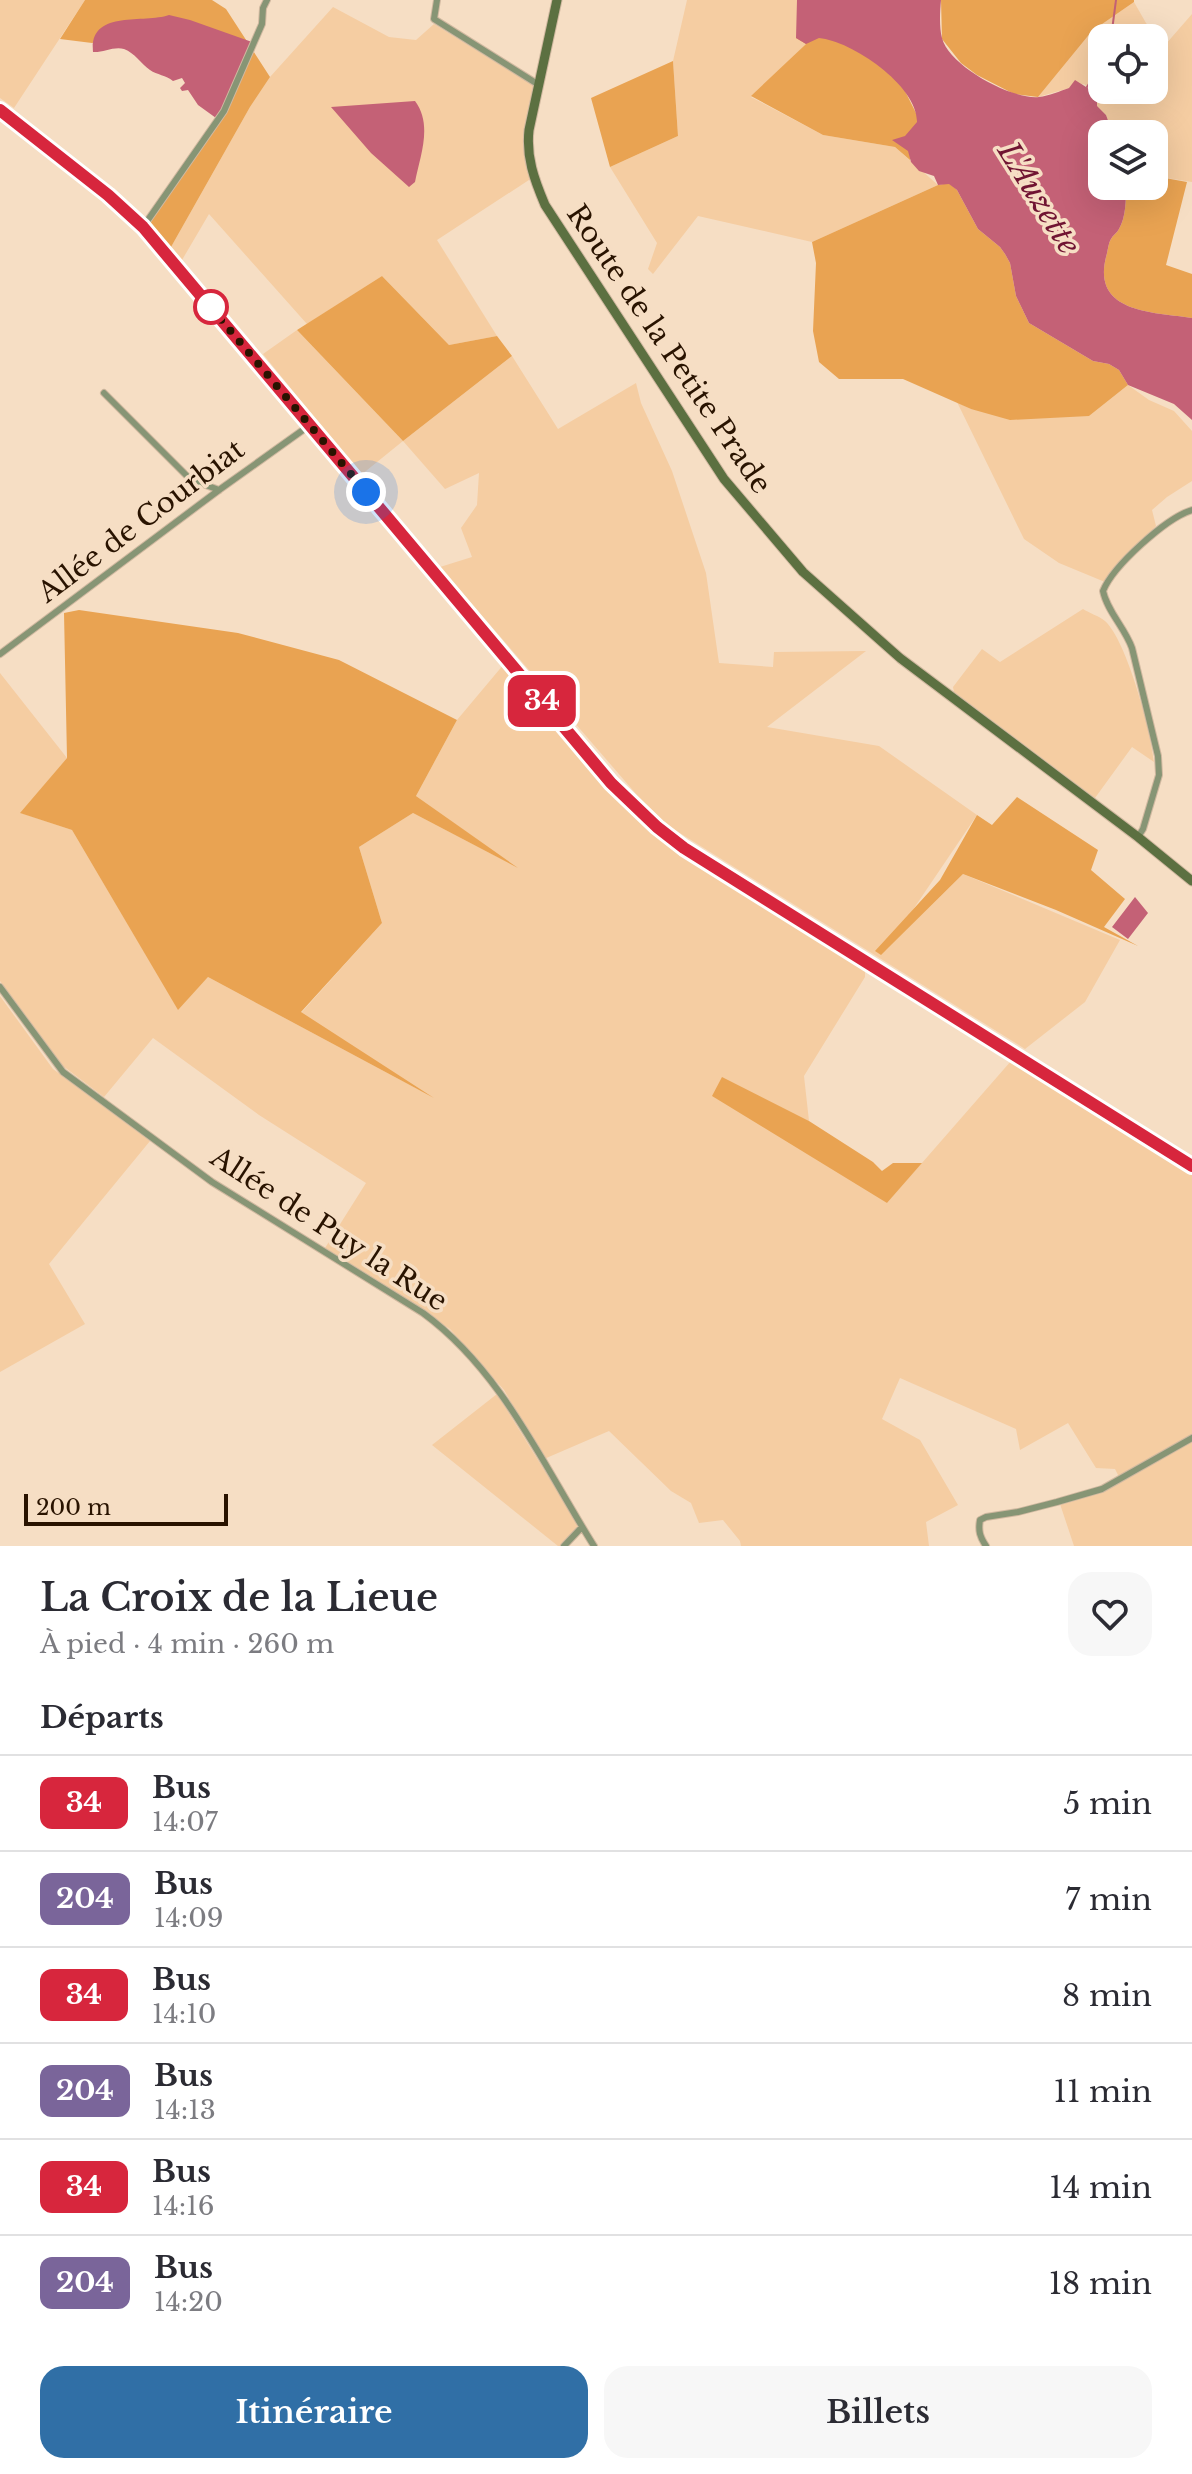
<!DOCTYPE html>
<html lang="fr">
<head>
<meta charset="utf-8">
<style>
  body { margin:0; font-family:"Libre Baskerville",serif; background:#f7f7f7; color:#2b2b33; height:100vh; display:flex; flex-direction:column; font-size:30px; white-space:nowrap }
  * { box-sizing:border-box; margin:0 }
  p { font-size:26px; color:#7c7c81 }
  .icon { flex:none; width:44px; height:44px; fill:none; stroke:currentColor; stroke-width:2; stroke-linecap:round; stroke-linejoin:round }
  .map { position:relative; height:1546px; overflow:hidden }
  .drawer { display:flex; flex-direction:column; background:#fff; flex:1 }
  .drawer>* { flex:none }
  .badge { padding:0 16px; border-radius:12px; font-size:28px; line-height:52px }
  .tools { position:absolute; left:1088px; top:24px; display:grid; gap:16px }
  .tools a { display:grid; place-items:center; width:80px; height:80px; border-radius:16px; background:#fff; box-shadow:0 8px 32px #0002; font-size:40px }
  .scale { position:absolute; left:24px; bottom:20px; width:204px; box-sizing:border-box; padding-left:8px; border:4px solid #291300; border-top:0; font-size:22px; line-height:28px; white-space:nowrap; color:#291300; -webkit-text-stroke:6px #f6dec4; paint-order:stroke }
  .you { position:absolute; width:40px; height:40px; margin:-20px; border:6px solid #fff; border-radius:50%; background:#1a73e8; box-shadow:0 0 0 12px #1a73e833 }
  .map>.badge { position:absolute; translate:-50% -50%; box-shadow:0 0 0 4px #fff }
  h2 { padding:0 40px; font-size:30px; line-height:72px }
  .round { display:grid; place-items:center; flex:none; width:84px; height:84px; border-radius:24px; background:#f7f7f7 }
  .head { display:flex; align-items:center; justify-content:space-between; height:136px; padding:0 40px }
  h1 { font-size:38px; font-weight:600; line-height:60px }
  .action { display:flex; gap:16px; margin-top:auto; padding:16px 40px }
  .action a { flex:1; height:92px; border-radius:24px; background:#306fa6; color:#fff; font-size:32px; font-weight:600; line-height:92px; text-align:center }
  .action a+a { background:#f7f7f7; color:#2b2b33 }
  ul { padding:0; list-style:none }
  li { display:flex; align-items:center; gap:24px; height:96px; padding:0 40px; border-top:2px solid #e1e1e2 }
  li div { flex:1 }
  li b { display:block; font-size:30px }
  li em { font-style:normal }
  li .badge { min-width:88px; font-weight:700; text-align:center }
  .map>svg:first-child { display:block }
  .green { fill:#f5cda2; fill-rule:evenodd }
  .forest { fill:#e9a352 }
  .water { fill:#c46176 }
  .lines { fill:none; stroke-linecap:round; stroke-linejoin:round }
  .stream { stroke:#c46176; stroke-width:2 }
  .street-casing { stroke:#d1b9a1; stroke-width:8 }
  .secondary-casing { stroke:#d1b9a1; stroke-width:11 }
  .primary-casing { stroke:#d1b9a1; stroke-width:12 }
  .street { stroke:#879575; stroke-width:6 }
  .secondary { stroke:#5c7041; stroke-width:9 }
  .primary { stroke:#3e5517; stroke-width:10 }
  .line-casing { stroke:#fff; stroke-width:18 }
  .line { stroke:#d7263d; stroke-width:12 }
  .walk { stroke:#291300; stroke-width:8; stroke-dasharray:0 14.4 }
  .stop-dot { fill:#fff; stroke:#d7263d; stroke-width:4 }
  .labels { text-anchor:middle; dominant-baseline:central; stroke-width:7; stroke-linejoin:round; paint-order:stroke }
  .street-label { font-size:28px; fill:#291300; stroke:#f6dec4 }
  .water-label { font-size:30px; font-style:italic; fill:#701432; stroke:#f6dec4 }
</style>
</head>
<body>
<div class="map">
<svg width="1192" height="1546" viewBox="0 0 1192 1546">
  <rect width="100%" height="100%" fill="#f6dec4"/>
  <path class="green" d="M0,0h85l-71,108 -14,-10z
    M687,0h119v44l-55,53 72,38 72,12 43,38 -126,57 -114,-26 -45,58 -5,-5 9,-26 -47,-76 68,-31 -5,-75z
    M1134,2l12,21 19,22 27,-31v168l-38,-6v-42h-41l-7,-19 -10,-9 1,-12 -13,-10 -46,13 54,-66zM1102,38h52v52h-52z
    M333,7l56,30 27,3 18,-16 102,63 -13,60 9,31 -95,62 60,96 -48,9 -67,-69 -75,48 -98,-110 -27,46 -11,-13 79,-140 20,-30z
    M297,330l106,111 109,-85 46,73 78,-46 5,20 31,68 34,102 13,90 54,4 1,-15 92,-1 -99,76 112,19 98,69 -92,136 78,-77 157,66 -35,62 -60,47 -358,-224 -30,-30 -197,-228 32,-10 -11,-29 16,-23 2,-32 -34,16 -42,-48 -42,34 -98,-121z
    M1128,385l21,15 25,11 18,20v50l-25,16 -15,13 4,16 -51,56 -46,-19 -35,-24 -67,-137 14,7 118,7z
    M1083,609c6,4 16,7 22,12 22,20 46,111 49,141l-22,-15 -37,51 -141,-106 -1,-5 29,-38 18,13z
    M504,664l139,159 23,19 199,127v8l-61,99 5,45 -87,-43 165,125 124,-142 181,110v264l-73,42 -4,-8 -19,-1 -28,-45 -48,27 -4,-21 -116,-51 -18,41 38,21 38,65 -32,17 3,24h-188l-1,-5 -17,-21 -24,3 -8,-20 -20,-12 -62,-60 -65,28 -40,-69 -54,-61 -125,-81 41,-65 -107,-68 -106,-77 -49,59 -41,-31 -63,-85v-308l67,85 -46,55 51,17 106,179 30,-32 213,114 -120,-78 81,-90 -23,-76 54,-34 98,51 -95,-68 41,-76z
    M0,996l53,73 97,72 -101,123 36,60 -85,48z
    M497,1394l80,129 1,4 -16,19h-4l-126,-101z
    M1192,1441v105h-118l-14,-42 43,-13z"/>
  <path class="forest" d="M85,0h127l14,9 44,68 -20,30 -79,140 -25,-29 77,-109 -37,-86 -94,20 -32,-4z
    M941,0h193v2l-42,29 -54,66 -24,-3 -37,-19 -16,-12 -19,-24z
    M812,35l35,4 51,38 20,40 -8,43 -15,-13 -72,-12 -72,-39 55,-52 -10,-6z
    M673,61l5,75 -68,31 -19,-69z
    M1154,176l33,6 -21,83 26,9v44c-40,-6 -100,-5 -86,-61 2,-6 2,-13 5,-18 2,-4 6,-6 8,-10 7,-12 7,-29 7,-43h28z
    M949,183l8,7 21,39 22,18 5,7 5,9 6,33 13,27 64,38 16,3 10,6 9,15 -39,31 -79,4 -39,-11 -68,-30h-64l-20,-17 -6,-31 3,-68 -4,-21 126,-57z
    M382,276l67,69 48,-9 15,20 -109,85 -106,-111z
    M79,610l159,23 101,27 118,60 -41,76 102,72 -105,-55 -54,34 23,76 -81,89 133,86 -226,-121 -30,33 -106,-180 -52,-17 47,-55 -3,-145z
    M1017,797l81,53 -7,20 34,29 -21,28 34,19 -82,-36 -93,-36 -82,81 -6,-4 65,-71 37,-65 15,10z
    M722,1077l87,44 64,41 9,9 11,-8h29l-35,40 -175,-107z"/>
  <path class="water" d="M797,0h144c-1,11 -2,27 1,38 7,28 70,62 97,59 10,-1 21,-6 30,-9l6,-8 22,14v12l9,9 7,19h-11v52h24c0,14 0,31 -7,43 -2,4 -6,6 -8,10 -3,5 -3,12 -5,18 -14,56 46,55 86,61v102l-18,-16 -46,-19 -9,-15 -10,-6 -16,-3 -64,-38 -13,-27 -6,-33 -5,-9 -5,-7 -22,-18 -21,-39 -8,-6 -11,1 -4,-9 -15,-5 -8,-9 -3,-11 -16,-11 13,-4 12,-14c1,-36 -65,-81 -98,-84l-13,6 -10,-6z
    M169,15l21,5 62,22 -29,67 -7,9 -18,-13 -10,-15 -6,1 -2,-3 5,-5 -3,-5 -9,3c-7,-6 -16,-6 -23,-11 -9,-6 -15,-17 -26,-21 -10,-3 -22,4 -31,3 -4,-43 50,-28 76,-37z
    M415,101c18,24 5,55 0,81l-6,5 -38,-34 -40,-46z
    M1135,897l13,16 -20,26 -16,-12z"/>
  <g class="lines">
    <path class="stream" d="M1111,38l5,-38
      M1087,87l15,-24"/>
    <defs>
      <path id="street" d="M437,0l-3,19 105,66
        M143,227l81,-116 38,-87 1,-16 4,-8
        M104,393l86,86 29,11
        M0,654l219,-164 91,-65
        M1138,837l5,-8 16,-54 -1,-19 -26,-108c-7,-20 -25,-37 -29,-57 10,-25 63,-73 89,-81
        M0,987l63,85 149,110 211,131c79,58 120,152 171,233
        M564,1546l18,-19
        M986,1546c-6,-9 -8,-15 -6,-26l6,-3 32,-5 39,-10 45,-13 90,-51"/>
      <path id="secondary" d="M557,0l-28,130c-3,27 5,49 16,75l179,274 79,93 97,86 238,179 54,44"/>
      <path id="primary" d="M0,110l108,85 35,32 468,556 46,44 27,21 508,318"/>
    </defs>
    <use href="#street" class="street-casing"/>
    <use href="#secondary" class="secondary-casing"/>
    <use href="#primary" class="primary-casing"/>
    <use href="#street" class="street"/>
    <use href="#secondary" class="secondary"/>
    <use href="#primary" class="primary"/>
  </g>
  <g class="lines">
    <defs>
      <path id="line" d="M0,110l108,85 35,32 468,556 46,44 27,21 508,318"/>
    </defs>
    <use href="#line" class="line-casing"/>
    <use href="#line" class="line"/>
    <path class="walk" d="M211,307l-9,-10 164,195"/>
  </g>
  <circle class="stop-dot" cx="211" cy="307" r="16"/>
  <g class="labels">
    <g class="street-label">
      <text transform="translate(669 349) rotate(56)">Route de la Petite Prade</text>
      <text transform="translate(141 521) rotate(-37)">Allée de Courbiat</text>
      <text transform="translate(329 1229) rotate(33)">Allée de Puy la Rue</text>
    </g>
    <g class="water-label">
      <text transform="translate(1039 198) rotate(58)">L'Auzette</text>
    </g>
  </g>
</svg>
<div class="tools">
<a><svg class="icon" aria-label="locate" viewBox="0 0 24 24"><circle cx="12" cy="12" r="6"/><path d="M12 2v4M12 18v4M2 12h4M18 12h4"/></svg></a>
<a><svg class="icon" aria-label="layers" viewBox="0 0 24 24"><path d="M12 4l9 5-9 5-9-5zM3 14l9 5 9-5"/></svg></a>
</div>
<div class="scale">200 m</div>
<div class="you" style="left:366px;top:492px"></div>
<b class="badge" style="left:542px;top:701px;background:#d7263d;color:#fff">34</b>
</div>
<section class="drawer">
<div class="head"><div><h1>La Croix de la Lieue</h1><p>À pied · 4 min · 260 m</p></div><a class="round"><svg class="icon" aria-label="heart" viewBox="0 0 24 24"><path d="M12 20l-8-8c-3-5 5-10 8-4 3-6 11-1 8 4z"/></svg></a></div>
<h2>Départs</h2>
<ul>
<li><span class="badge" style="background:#d7263d;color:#fff">34</span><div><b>Bus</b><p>14:07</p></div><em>5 min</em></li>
<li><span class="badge" style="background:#7a659a;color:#fff">204</span><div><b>Bus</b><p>14:09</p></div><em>7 min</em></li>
<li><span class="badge" style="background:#d7263d;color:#fff">34</span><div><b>Bus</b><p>14:10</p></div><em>8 min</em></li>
<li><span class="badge" style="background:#7a659a;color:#fff">204</span><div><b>Bus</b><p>14:13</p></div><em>11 min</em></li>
<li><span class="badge" style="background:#d7263d;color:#fff">34</span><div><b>Bus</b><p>14:16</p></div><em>14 min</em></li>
<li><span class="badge" style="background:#7a659a;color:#fff">204</span><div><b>Bus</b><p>14:20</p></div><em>18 min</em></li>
</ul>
<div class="action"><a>Itinéraire</a><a>Billets</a></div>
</section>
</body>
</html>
